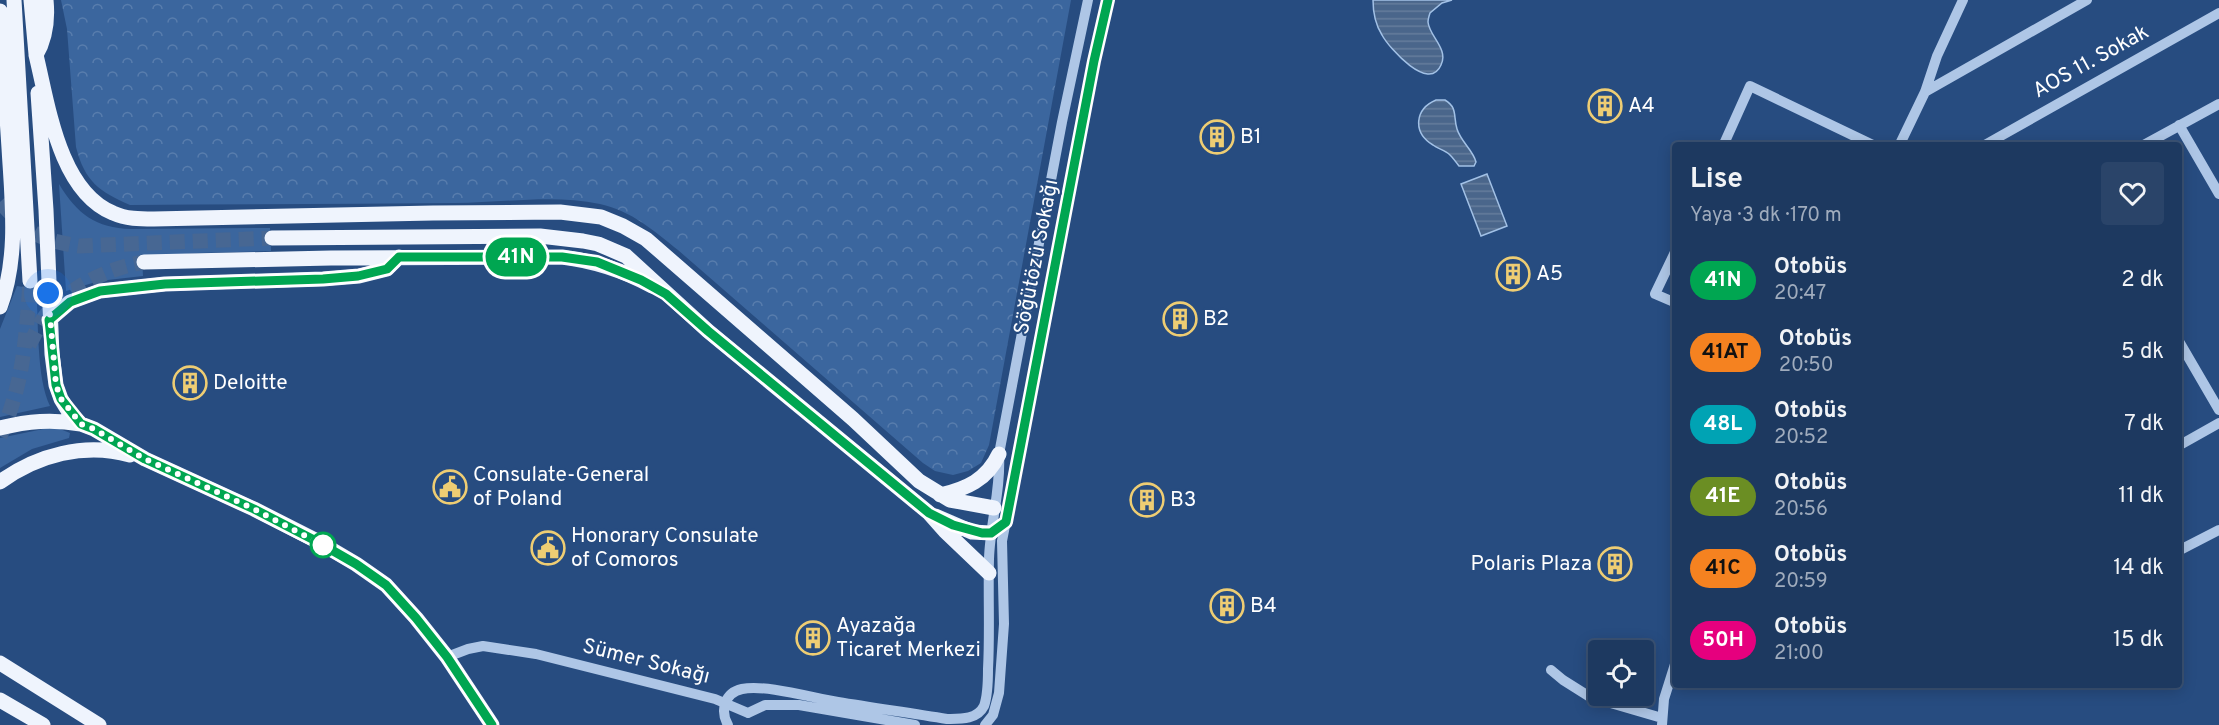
<!DOCTYPE html>
<html lang="tr">
<head>
<meta charset="utf-8">
<style>
  body { margin:0; font-family:Overpass,sans-serif; background:#2a4469; color:#f1f3f6; height:100vh; display:flex; flex-direction:column; font-size:22px; white-space:nowrap }
  * { box-sizing:border-box; margin:0 }
  p { font-size:20px; color:#a0acbd }
  .icon { flex:none; width:33px; height:33px; fill:none; stroke:currentColor; stroke-width:2; stroke-linecap:round; stroke-linejoin:round }
  .map { position:relative; flex:1; overflow:hidden }
  .sheet { position:absolute; left:1672px; top:142px; width:510px; height:546px; display:flex; flex-direction:column; background:#1d3960; border-radius:6px; box-shadow:0 3px 15px #0003,0 0 0 2px #3b5375 }
  .sheet>* { flex:none }
  .badge { padding:0 12px; border-radius:20px; font-size:21px; line-height:39px }
  .controls { position:absolute; left:1588px; top:640px; display:grid; gap:12px }
  .controls a { display:grid; place-items:center; width:66px; height:66px; border-radius:6px; background:#1d3960; box-shadow:0 3px 15px #0003,0 0 0 2px #3b5375; font-size:30px }
  .you { position:absolute; width:30px; height:30px; margin:-15px; border:4px solid #fff; border-radius:50%; background:#1a73e8; box-shadow:0 0 0 9px #1a73e833 }
  .map>.badge { position:absolute; translate:-50% -50%; box-shadow:0 0 0 3px #fff }
  .round { display:grid; place-items:center; flex:none; width:63px; height:63px; border-radius:6px; background:#2a4469 }
  .head { display:flex; align-items:center; justify-content:space-between; height:102px; padding:0 18px }
  h1 { font-size:28px; font-weight:700; line-height:45px }
  ul { padding:0; list-style:none }
  li { display:flex; align-items:center; gap:18px; height:72px; padding:0 18px }
  li div { flex:1 }
  li b { display:block; font-size:22px }
  li em { font-style:normal }
  li .badge { min-width:66px; font-weight:700; text-align:center }
  .map>svg:first-child { display:block }
  .green { fill:#3b669e }
  .forest { fill:url(#forest-crowns) }
  .water { fill:url(#water-rules); stroke:#a2c1e6; stroke-width:1.5 }
  .lines { fill:none; stroke-linecap:round; stroke-linejoin:round }
  .major-tunnel { stroke:#476793; stroke-width:15; stroke-dasharray:15 8; stroke-linecap:butt }
  .minor { stroke:#aec6e6; stroke-width:10 }
  .major { stroke:#eff4fd; stroke-width:15 }
  .line-casing { stroke:#fff; stroke-width:14 }
  .line { stroke:#00a651; stroke-width:9 }
  .walk { stroke:#fff; stroke-width:6; stroke-dasharray:0 10.8 }
  .stop-dot { fill:#fff; stroke:#00a651; stroke-width:3 }
  .labels { text-anchor:middle; dominant-baseline:central; stroke-width:4.5; stroke-linejoin:round; paint-order:stroke }
  .street-label { font-size:21px; fill:#fff; stroke:#274c80 }
  .poi-label { font-size:21px; fill:#fff; stroke:#274c80; text-anchor:start }
</style>
</head>
<body>
<div class="map">
<svg width="2219" height="725" viewBox="0 0 2219 725">
  <defs>
    <pattern id="forest-crowns" width="20" height="18" patternUnits="userSpaceOnUse" patternTransform="scale(1.5)"><rect width="20" height="18" fill="#3b669e"/><path d="M2 6a3 3 0 1 1 6 0M12 15a3 3 0 1 1 6 0" fill="none" stroke="#587dad"/></pattern>
    <pattern id="water-rules" width="6" height="5" patternUnits="userSpaceOnUse" patternTransform="scale(1.5)"><rect width="6" height="5" fill="#4a668b"/><path d="M0 2.5h6" fill="none" stroke="#657d9c"/></pattern>
  </defs>
  <rect width="100%" height="100%" fill="#274c80"/>
  <path class="green" d="M59,184c18,30 37,44 72,45l139,-1 1,23 -74,2 -55,5 1,18 -44,5 -33,10z
    M17,286l19,3c3,33 0,88 14,117l-50,11v-88z
    M48,428l12,1 10,4 -1,5 -37,11 -32,19v-30z"/>
  <path class="forest" d="M61,0h1010l-82,445 -8,18 -13,8 -15,4 -18,-4 -12,-8 -245,-213c-24,-19 -46,-39 -78,-46 -47,-10 -98,-1 -146,-1 -108,1 -216,1 -324,2 -31,-14 -45,-23 -54,-58l-9,-118z"/>
  <path class="water" d="M1373,0h79l-10,3 -12,10c-1,3 -2,6 -2,9 1,14 21,27 13,43 -12,28 -52,-17 -59,-30 -7,-11 -9,-22 -9,-35z
    M1436,100h9c13,8 8,16 12,29 4,13 16,21 19,33l-2,4h-15c-3,-4 -6,-8 -9,-11 -5,-5 -12,-6 -17,-10 -21,-13 -18,-36 3,-45z
    M1487,174l20,52 -26,10 -20,-52z"/>
  <g class="lines">
    <path class="major-tunnel" d="M0,202c28,30 38,38 79,44l193,-8
      M29,345c7,-12 12,-26 22,-36 25,-25 59,-41 93,-47
      M0,436c24,-52 26,-99 30,-155"/>
    <path class="minor" d="M1925,92l162,-92
      M2179,125l40,69
      M1723,146l27,-60 125,60
      M1899,146l26,-54 12,-36 26,-56
      M1983,146l236,-133
      M2142,146l77,-42
      M1676,250l-21,44 21,9
      M2180,343l39,67
      M2180,445l39,-22
      M2180,550l39,-20
      M447,657l21,-8 15,-3 53,8 179,45 33,14
      M1551,670l12,10 27,17 72,21
      M748,713l17,-8h34l116,20
      M728,725c-8,-14 -4,-32 14,-36 23,-5 71,9 96,13 36,6 73,11 109,17 13,0 30,1 37,-13 4,-11 4,-25 4,-37 2,-36 0,-73 1,-110 1,-35 12,-69 10,-105l63,-332 26,-122
      M985,725l8,-10 6,-22 5,-69 -2,-83 54,-277 38,-203 14,-61
      M1662,725l2,-26 12,-38"/>
    <path class="major" d="M14,0l16,281
      M31,0l5,54
      M46,0c2,20 0,38 -10,55 12,49 23,136 77,158 13,6 27,6 41,6l279,-6 127,-1 41,5 22,9 23,13 207,180 66,62 31,19 44,8
      M0,11c3,46 6,91 9,137 3,52 10,109 -9,159
      M38,93l8,117 6,144 4,31 5,14 8,13 12,12 13,5 51,30 109,50 63,32 39,23 30,21 30,33 31,39 45,68
      M272,238l268,-2 43,5 15,3 28,12 82,75 221,182 16,18 44,42
      M144,262l187,-4 231,-1c33,4 61,13 90,29
      M49,320l21,-18 30,-11 65,-7 158,-5 36,-3 28,-7 12,-12
      M0,428c28,-7 52,-9 81,-4
      M0,482c37,-27 85,-40 130,-27
      M940,495c26,-6 47,-15 59,-41
      M935,516l37,16 19,1
      M0,663l99,62
      M0,700l43,25"/>
  </g>
  <g class="lines">
    <defs>
      <path id="line" d="M492,725l-45,-68 -31,-39 -30,-33 -30,-21 -40,-23 -62,-32 -109,-50 -51,-30 -13,-5 -20,-25 -5,-14 -7,-65 21,-18 30,-11 65,-7 158,-5 35,-3 29,-7 12,-12h163l35,5 44,18 25,14 42,37 221,182 24,12 29,8h9l15,-11 88,-461 14,-61"/>
    </defs>
    <use href="#line" class="line-casing"/>
    <use href="#line" class="line"/>
    <path class="walk" d="M48,293l8,92 5,14 20,25 13,5 51,30 109,50 69,36"/>
  </g>
  <defs>
    <symbol id="building-ring" viewBox="-11 -11 22 22"><circle r="9.5" fill="#274c80" stroke="#eecd73" stroke-width="1.5"/><path d="M-4-6H4V6H1V3H-1V6H-4ZM-2.5-4.3h1.7v1.8h-1.7ZM.8-4.3h1.7v1.8H.8ZM-2.5-1h1.7V.8h-1.7ZM.8-1h1.7V.8H.8Z" fill="#eecd73"/></symbol>
    <symbol id="civic-ring" viewBox="-11 -11 22 22"><circle r="9.5" fill="#274c80" stroke="#eecd73" stroke-width="1.5"/><path d="M-.6-6.5H3V-4.5H.6V-3L4-1V1h2V6H-6V1h2V-1L-.6-3ZM-1.2 2.5V6h2.4V2.5Z" fill="#eecd73"/></symbol>
  </defs>
  <g fill-rule="evenodd">
    <use href="#building-ring" x="1586" y="87" width="38" height="38"/>
    <use href="#building-ring" x="1198" y="118" width="38" height="38"/>
    <use href="#building-ring" x="1494" y="255" width="38" height="38"/>
    <use href="#building-ring" x="1161" y="300" width="38" height="38"/>
    <use href="#building-ring" x="171" y="364" width="38" height="38"/>
    <use href="#civic-ring" x="431" y="468" width="38" height="38"/>
    <use href="#building-ring" x="1128" y="481" width="38" height="38"/>
    <use href="#civic-ring" x="529" y="529" width="38" height="38"/>
    <use href="#building-ring" x="1596" y="545" width="38" height="38"/>
    <use href="#building-ring" x="1208" y="587" width="38" height="38"/>
    <use href="#building-ring" x="794" y="619" width="38" height="38"/>
  </g>
  <circle class="stop-dot" cx="323" cy="545" r="12"/>
  <g class="labels">
    <g class="street-label">
      <text transform="translate(2091 62) rotate(-29)">AOS 11. Sokak</text>
      <text transform="translate(1037 257) rotate(-79)">Söğütözü Sokağı</text>
      <text transform="translate(646 662) rotate(14)">Sümer Sokağı</text>
    </g>
    <g class="poi-label">
      <text x="1628" y="106">A4</text>
      <text x="1240" y="137">B1</text>
      <text x="1536" y="274">A5</text>
      <text x="1203" y="319">B2</text>
      <text x="213" y="383">Deloitte</text>
      <text x="473" y="475">Consulate-General<tspan x="473" dy="24">of Poland</tspan></text>
      <text x="1170" y="500">B3</text>
      <text x="571" y="536">Honorary Consulate<tspan x="571" dy="24">of Comoros</tspan></text>
      <text x="1592" y="564" text-anchor="end">Polaris Plaza</text>
      <text x="1250" y="606">B4</text>
      <text x="836" y="626">Ayazağa<tspan x="836" dy="24">Ticaret Merkezi</tspan></text>
    </g>
  </g>
</svg>
<div class="controls">
<a><svg class="icon" aria-label="locate" viewBox="0 0 24 24"><circle cx="12" cy="12" r="6"/><path d="M12 2v4M12 18v4M2 12h4M18 12h4"/></svg></a>
</div>
<div class="you" style="left:48px;top:293px"></div>
<b class="badge" style="left:516px;top:257px;background:#00a651;color:#fff">41N</b>
<section class="sheet">
<div class="head"><div><h1>Lise</h1><p>Yaya · 3 dk · 170 m</p></div><a class="round"><svg class="icon" aria-label="heart" viewBox="0 0 24 24"><path d="M12 20l-8-8c-3-5 5-10 8-4 3-6 11-1 8 4z"/></svg></a></div>
<ul>
<li><span class="badge" style="background:#00a651;color:#fff">41N</span><div><b>Otobüs</b><p>20:47</p></div><em>2 dk</em></li>
<li><span class="badge" style="background:#f58220;color:#111">41AT</span><div><b>Otobüs</b><p>20:50</p></div><em>5 dk</em></li>
<li><span class="badge" style="background:#00a3b4;color:#fff">48L</span><div><b>Otobüs</b><p>20:52</p></div><em>7 dk</em></li>
<li><span class="badge" style="background:#6b8e23;color:#fff">41E</span><div><b>Otobüs</b><p>20:56</p></div><em>11 dk</em></li>
<li><span class="badge" style="background:#f58220;color:#111">41C</span><div><b>Otobüs</b><p>20:59</p></div><em>14 dk</em></li>
<li><span class="badge" style="background:#e6007e;color:#fff">50H</span><div><b>Otobüs</b><p>21:00</p></div><em>15 dk</em></li>
</ul>
</section>
</div>
</body>
</html>
